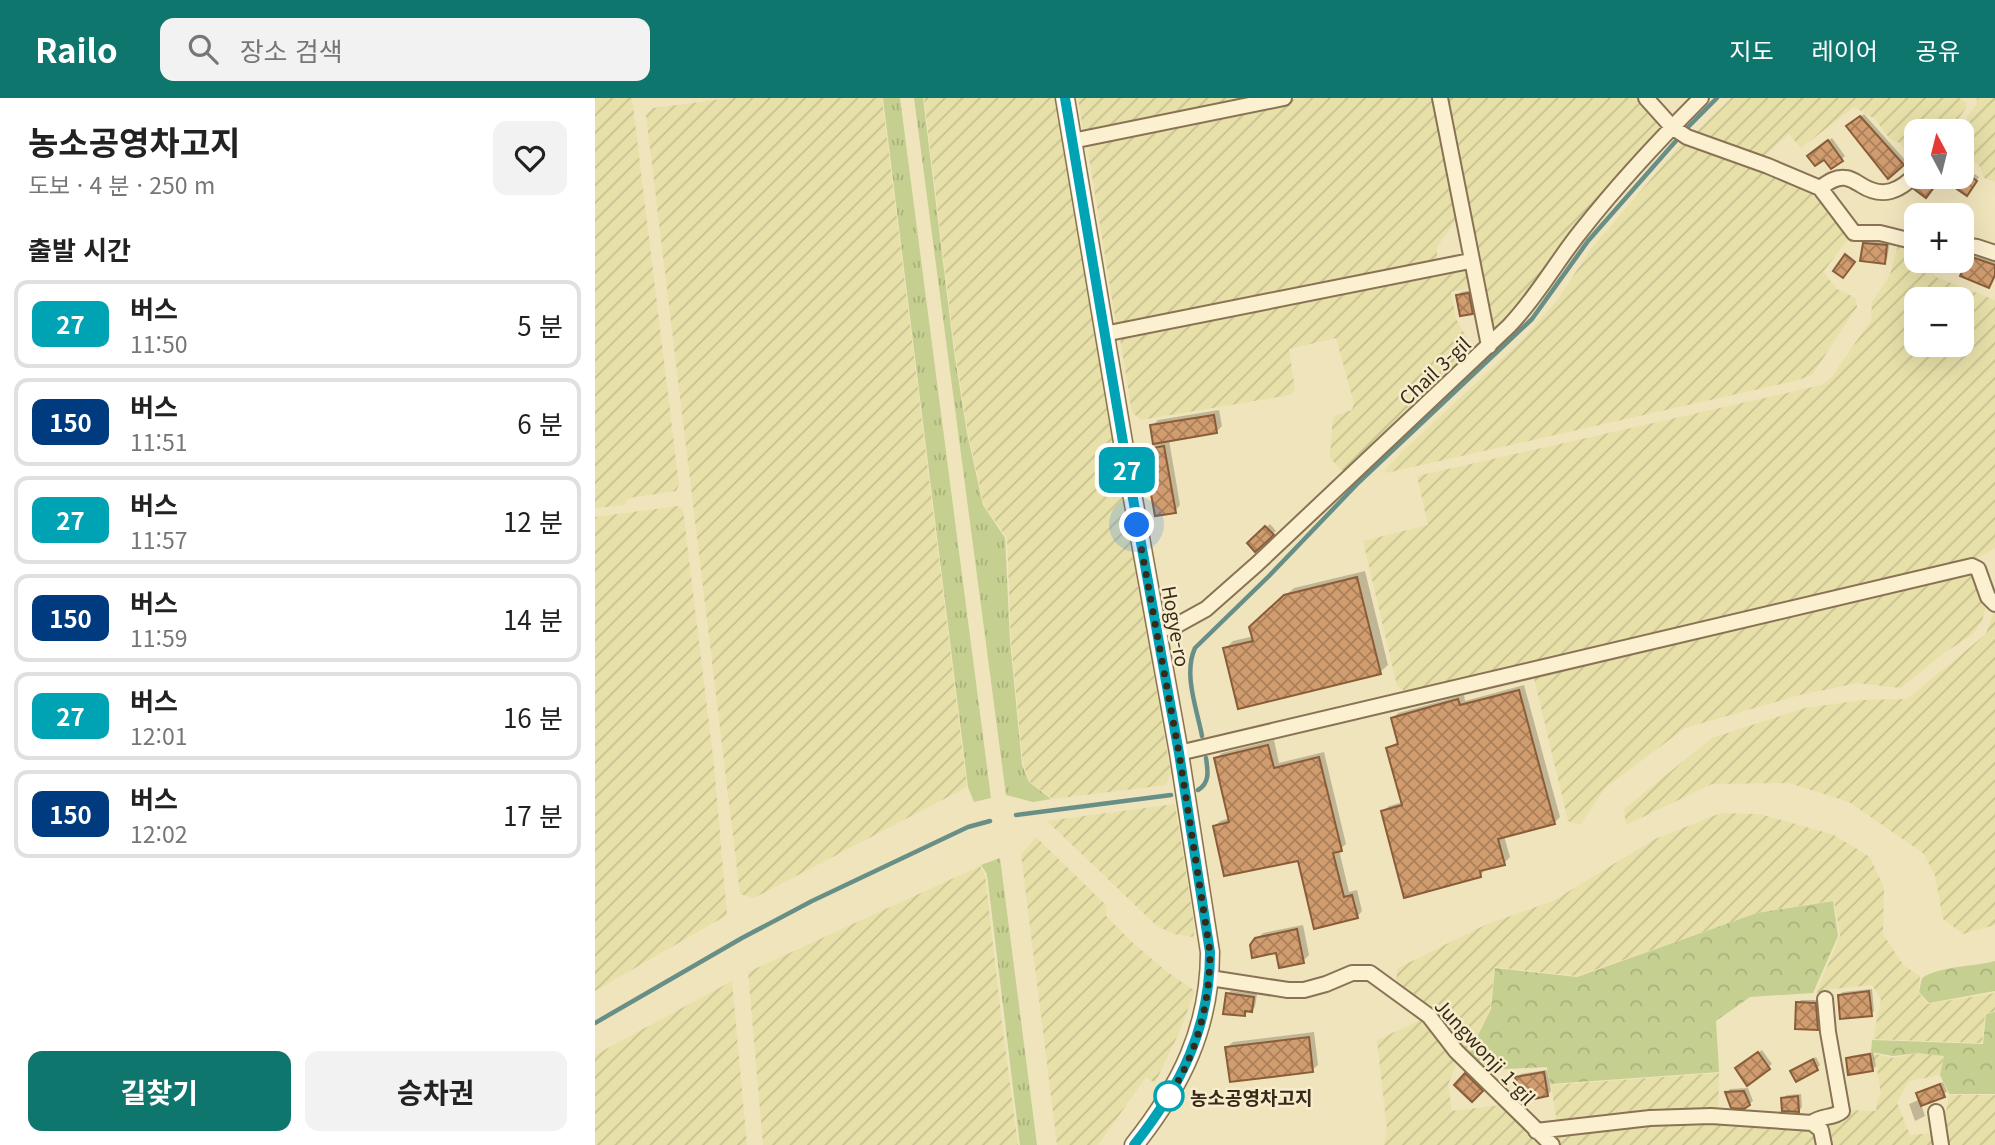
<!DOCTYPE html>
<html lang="ko">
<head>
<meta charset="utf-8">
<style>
  body { margin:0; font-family:Georgia,"Noto Sans KR",serif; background:#f2f2f2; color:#222; height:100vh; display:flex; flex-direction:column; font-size:26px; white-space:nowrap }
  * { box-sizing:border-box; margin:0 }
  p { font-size:23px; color:#767676 }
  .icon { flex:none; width:38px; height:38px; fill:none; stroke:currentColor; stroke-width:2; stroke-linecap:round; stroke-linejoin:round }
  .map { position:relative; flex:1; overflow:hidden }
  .panel { display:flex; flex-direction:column; background:#fff; width:595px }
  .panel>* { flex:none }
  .badge { padding:0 14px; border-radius:10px; font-size:24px; line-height:46px }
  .needle { width:46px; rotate:353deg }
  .fabs { position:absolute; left:1309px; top:21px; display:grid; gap:14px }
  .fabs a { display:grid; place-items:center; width:70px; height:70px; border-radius:14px; background:#fff; box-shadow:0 7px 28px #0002; font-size:35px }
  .you { position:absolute; width:35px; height:35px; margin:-18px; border:5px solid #fff; border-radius:50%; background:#1a73e8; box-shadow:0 0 0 10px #1a73e833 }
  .map>.badge { position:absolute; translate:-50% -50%; box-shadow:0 0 0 4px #fff }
  h2 { padding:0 28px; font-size:26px; line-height:63px }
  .round { display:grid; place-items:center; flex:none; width:74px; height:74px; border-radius:14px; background:#f2f2f2 }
  .overview { display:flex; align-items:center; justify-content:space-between; height:119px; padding:0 28px }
  h1 { font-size:33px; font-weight:700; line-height:52px }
  .button { display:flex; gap:14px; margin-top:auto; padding:14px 28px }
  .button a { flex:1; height:80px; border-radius:14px; background:#0f766e; color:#fff; font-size:28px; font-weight:700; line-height:80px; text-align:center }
  .button a+a { background:#f2f2f2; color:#222 }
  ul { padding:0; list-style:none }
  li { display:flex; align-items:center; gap:21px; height:88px; margin:0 14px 10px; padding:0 14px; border:4px solid #e0e0e0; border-radius:14px }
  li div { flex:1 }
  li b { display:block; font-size:26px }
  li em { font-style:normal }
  li .badge { min-width:77px; font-weight:700; text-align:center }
  header { display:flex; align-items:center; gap:42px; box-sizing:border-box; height:98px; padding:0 35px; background:#0f766e; color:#fff }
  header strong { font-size:33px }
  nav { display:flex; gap:38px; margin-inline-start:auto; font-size:24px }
  .search { width:490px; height:63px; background:#f2f2f2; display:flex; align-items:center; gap:18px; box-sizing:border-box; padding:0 24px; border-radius:14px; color:#767676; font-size:26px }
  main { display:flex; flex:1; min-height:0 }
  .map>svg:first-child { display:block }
  .farmland { fill:url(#farmland-furrows); fill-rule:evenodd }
  .grass { fill:url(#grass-tufts) }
  .forest { fill:url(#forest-crowns) }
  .shadow { fill:#0003 }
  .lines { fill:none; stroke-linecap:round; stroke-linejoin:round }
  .stream { stroke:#678f87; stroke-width:4.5 }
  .building { fill:url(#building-cross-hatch); stroke:#8a5d39; stroke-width:2 }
  .minor-casing { stroke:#897355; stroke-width:18 }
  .tertiary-casing { stroke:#897355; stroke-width:21 }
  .minor { stroke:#fbf0d0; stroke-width:14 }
  .tertiary { stroke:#fbf0d0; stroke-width:18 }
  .line-casing { stroke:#fff; stroke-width:16 }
  .line { stroke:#00a3b4; stroke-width:10 }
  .walk { stroke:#372a1a; stroke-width:7; stroke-dasharray:0 12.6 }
  .stop-dot { fill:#fff; stroke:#00a3b4; stroke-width:3.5 }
  .labels { text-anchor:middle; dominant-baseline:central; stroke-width:5; stroke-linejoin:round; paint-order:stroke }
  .street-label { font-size:19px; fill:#372a1a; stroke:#f7edcc }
  .stop-label { font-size:19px; font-weight:bold; fill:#372a1a; stroke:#f7edcc; text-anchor:start }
</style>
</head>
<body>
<header>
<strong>Railo</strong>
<div class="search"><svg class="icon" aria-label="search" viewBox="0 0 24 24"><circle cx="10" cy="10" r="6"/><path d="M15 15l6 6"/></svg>장소 검색</div>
<nav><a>지도</a><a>레이어</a><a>공유</a></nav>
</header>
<main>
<section class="panel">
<div class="overview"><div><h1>농소공영차고지</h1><p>도보 · 4 분 · 250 m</p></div><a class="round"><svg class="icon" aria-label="heart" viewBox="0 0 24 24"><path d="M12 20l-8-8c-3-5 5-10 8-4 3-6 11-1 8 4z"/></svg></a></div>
<h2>출발 시간</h2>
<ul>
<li><span class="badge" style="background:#00a3b4;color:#fff">27</span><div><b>버스</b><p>11:50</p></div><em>5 분</em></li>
<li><span class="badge" style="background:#003b80;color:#fff">150</span><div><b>버스</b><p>11:51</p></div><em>6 분</em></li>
<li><span class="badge" style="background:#00a3b4;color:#fff">27</span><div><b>버스</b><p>11:57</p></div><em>12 분</em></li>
<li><span class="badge" style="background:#003b80;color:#fff">150</span><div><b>버스</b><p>11:59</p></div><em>14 분</em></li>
<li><span class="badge" style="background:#00a3b4;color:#fff">27</span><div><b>버스</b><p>12:01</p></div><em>16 분</em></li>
<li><span class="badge" style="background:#003b80;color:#fff">150</span><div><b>버스</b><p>12:02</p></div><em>17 분</em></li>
</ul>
<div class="button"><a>길찾기</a><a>승차권</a></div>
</section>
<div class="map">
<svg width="1400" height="1047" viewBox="0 0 1400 1047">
  <defs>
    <pattern id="farmland-furrows" width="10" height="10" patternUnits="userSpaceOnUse" patternTransform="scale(1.75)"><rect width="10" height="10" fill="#e7e0a9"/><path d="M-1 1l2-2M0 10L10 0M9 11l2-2" fill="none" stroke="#c7c091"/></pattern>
    <pattern id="grass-tufts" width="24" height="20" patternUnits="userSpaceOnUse" patternTransform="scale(1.75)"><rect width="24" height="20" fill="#c4cf90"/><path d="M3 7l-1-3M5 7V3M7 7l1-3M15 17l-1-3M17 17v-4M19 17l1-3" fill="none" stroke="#a9b27c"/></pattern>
    <pattern id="forest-crowns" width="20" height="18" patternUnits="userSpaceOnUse" patternTransform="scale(1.75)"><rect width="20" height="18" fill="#c4cf90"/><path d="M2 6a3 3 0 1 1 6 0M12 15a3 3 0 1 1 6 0" fill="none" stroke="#a9b27c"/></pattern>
    <pattern id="building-cross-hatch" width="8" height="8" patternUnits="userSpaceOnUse" patternTransform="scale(1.75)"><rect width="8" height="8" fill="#d19d6f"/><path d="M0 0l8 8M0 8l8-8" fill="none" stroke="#aa805a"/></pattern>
  </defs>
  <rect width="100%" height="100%" fill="#f0e4bc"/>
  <path class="farmland" d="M0,0h37l47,387 -3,6 -47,7 -5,7 -29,3z
    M136,0h151l85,689 -213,111 -14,-4 -94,-779 7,-7z
    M329,0h131l58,347 58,328 -5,12 -113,14 -23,-17 -7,-18 -12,-122 -4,-104 -23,-33 -16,-72 -13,-81z
    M483,0h186l-176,35 -5,-4z
    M706,0h135l22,119 -21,30v13l-2,4 -314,63 -5,-4 -28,-172 4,-7 9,-5z
    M849,0h196l21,24 -1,8 -135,168 -31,32 -5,-3z
    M1136,0h228l7,4v6l-10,14v9h-40v29l-16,-17 -10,-4 -15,-20 -21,-12 -53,41 -12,-14 -27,24 -64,-21v-7z
    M1382,0h18v84l-11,-4 -5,-13 -17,-13v-15l3,-5 -1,-10 12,-17z
    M1092,44l127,47 34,46v4l-25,33 14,17 19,9 1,9 -45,68 -17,6 -409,92 -1,-3 19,-20 120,-112 35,-40 31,-48 91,-106z
    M1305,146l16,3v14h23l-8,9 5,7 59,23v248l-17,10 -568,136 -13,-8 -34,-145 65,-16 -11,-49 405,-91 9,-7 40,-58 1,-18 18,-27 8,-30zM1321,201h46v46h-46z
    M868,169l7,6 1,15 -20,4 5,27 12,21 1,10 -5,11 -119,109h-5l-10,-13 3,-41 19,-6 2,-7 -18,-65 -47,11 6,41 -5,5 -149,25 -9,-8 -12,-73 3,-5z
    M83,408l5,4 31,255 13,150 -132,76v-474z
    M1377,472l14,37 -4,14 -9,13 -29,19 -43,35 -44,-5 -57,12 -115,33 -80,60 -25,37 -12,-4 -34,-143 3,-5z
    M1400,515v312l-32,9 -20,-15 -8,-44 -12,-22 -74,-51 -60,-19 -77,1 -86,41 -2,-16 88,-71 93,-30 57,-8 45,-1 79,-65 7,-20z
    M580,706l20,126 -2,7 -19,-3 -17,-8 -110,-105z
    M1126,715l39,1 74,21 36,22 14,31 -1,46 21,32 16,10 -2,16 10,12 67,-11v19l-10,1 -3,30 -109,-4 8,-40 -9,-14 -40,4 -16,4 24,-57 -6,-36 -77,13 -180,63 -82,-9 -5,42 -22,45 -12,-11 -10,-19 -50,-43 2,-13 87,-43 68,-24 102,-62z
    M441,739l71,69 -1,10 26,26 34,29 29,20 -16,42 -24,50 -9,-6 -48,68h-41l-36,-291z
    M385,768l5,9 17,149 16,121h-255l-15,-173z
    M137,883l15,164h-152v-90z
    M826,922l10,5 25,40 -8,20 4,26 49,-6 20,22 24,18h-161l3,-16 -10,-89z
    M1276,955l22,5 24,-5 27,3 -4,19 -31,6 -12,21 13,33 25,-2v12h-105l-7,-18 2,-4 22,-13 29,1 1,-11 4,-6 -4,-25z
    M1124,975l-1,40 -161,10 -6,-38z
    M1354,997h46v50h-48l-3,-21z
    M1068,1022l134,6 14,4 8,15h-262l-4,-4 -1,-7z"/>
  <path class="grass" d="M288,0h17l91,700 -17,4 -6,-15z
    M319,0h9l31,254 13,81 16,72 22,33 5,103 12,124 7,17 22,17 -18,3 -27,-7z
    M405,760l37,287h-17l-33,-271 -6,-9z"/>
  <path class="forest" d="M1238,803l5,35 -25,57 -63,4 -34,24 3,51 -169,12 -3,-17 -58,3 -21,-15 23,-46 4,-41 82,9 180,-64z
    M1400,863v30l-66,12 -10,-11 3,-14c17,-12 51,-11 73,-17z
    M1400,914v82h-46l-9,-19 4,-19 -27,-3 -24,3 -22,-4 1,-12 111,4 3,-30z"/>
  <path class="shadow" d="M1269,16l42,47 -18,16 -36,-54z
    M1237,40l13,18 -13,11 -7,-10 -12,-5z
    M1367,68l17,11 -12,17 -25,-17h20z
    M1273,142l22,2 -3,17 -3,3 -20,-19z
    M1379,155l21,8v15l-6,10 -19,-29z
    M877,192l3,19 -3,3 -14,-16 3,-4z
    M624,312l3,16 -6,6 -47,8 11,65 -5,6 -30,-61 5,-5 5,-1 -3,-18 6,-6z
    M675,426l6,7 -20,19 -6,-7z
    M770,473l23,94 -8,7 -155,-23 8,-8 21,-5 5,-17 35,-31z
    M929,587l36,132 -6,6 -50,13 6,21 -6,6 -18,5 -5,7 -98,-64 6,-5 14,-4 -15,-54 11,-7 -6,-23 5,-5 66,-18 1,6z
    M679,642l5,23 45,-11 22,92 -7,6 10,42 8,-2 5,21 -5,6 -58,-58 -85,-33 6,-5 10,-3 -14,-60 6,-5z
    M708,827l6,30 -6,6 -25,-10 -21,-12 6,-6z
    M1277,891l2,22 -3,3 -32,-19 4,-3z
    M636,893l26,3 -2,13 -11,8 -17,-21z
    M1206,902h17l2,25 -3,3 -19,-25z
    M719,934l4,33 -6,5 -85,-23 6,-5z
    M1167,952l10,14 -24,19 -8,-18z
    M1278,954l3,14 -4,4 -24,-11 3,-3z
    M1221,959l4,8 -3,3h-21z
    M952,972l4,21 -3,3 -31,-16 4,-4z
    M874,973l16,15 -13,14 -16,-15z
    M1348,984l4,10 -26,12 4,12 -10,5 -6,-17 12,-5 -3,-6 4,-3z
    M1153,990l5,13 -4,3 -22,-12 3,-3z
    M1206,996l1,13 -3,4 -16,-13 4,-3z"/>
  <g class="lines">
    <path class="stream" d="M607,638c-5,-27 -19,-62 -7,-88l74,-72 90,-94 173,-163 56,-78 101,-115 28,-28
      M603,692c12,-7 10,-19 8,-32
      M421,717l155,-20
      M0,925l147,-85 70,-37 156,-74 22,-6"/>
  </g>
  <path class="building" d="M1265,18l44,49 -16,14 -42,-53z
    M1233,42l15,21 -12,8 -7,-9 -9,6 -8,-10z
    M1367,72l15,11 -10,15 -26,-18 -15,20 -12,-9 11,-12h37z
    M1268,145l24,2 -2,19 -25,-3z
    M1250,156l10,8 -12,16 -10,-7z
    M1374,158l26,9v10l-6,13 -29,-12z
    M874,195l4,21 -13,2 -4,-21z
    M619,317l3,18 -64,11 -3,-19z
    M569,348l12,67 -21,3 -12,-66z
    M670,428l9,9 -19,17 -8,-9z
    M762,479l24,97 -143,35 -15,-61 30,-7 -4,-14 35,-32z
    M924,592l36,134 -57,15 7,26 -25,6 1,6 -77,21 -23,-87 21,-6 -16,-57 12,-4 -7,-26 67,-19 2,6z
    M673,647l6,23 45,-11 23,94 -9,2 11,44 8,-2 6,23 -44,11 -16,-68 -74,15 -11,-50 16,-4 -15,-64z
    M702,831l7,34 -25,5 -3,-15 -24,5 -2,-13 5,-7z
    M1274,893l3,25 -32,3 -2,-24z
    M631,895l28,4 -2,15 -7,-1v5l-22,-2z
    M1201,904l20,1 2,27 -23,-1z
    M714,939l4,35 -83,10 -5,-35z
    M1163,954l12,17 -23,17 -12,-18z
    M1275,956l3,17 -25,4 -2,-17z
    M1218,961l5,11 -22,12 -6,-11z
    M949,974l4,24 -14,3 -1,-4 -14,2 -4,-20z
    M870,975l18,18 -11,11 -18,-17z
    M1345,986l5,13 -24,9 -5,-13z
    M1149,993l6,14 -6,4 -13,-1 -6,-16z
    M1203,998l1,16 -17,-1 -1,-13z"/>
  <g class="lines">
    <defs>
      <path id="minor" d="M845,0l49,248
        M1051,0l26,29 15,10 81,29 52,22 34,45h26l36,9
        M477,43l212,-43
        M1225,90c7,-5 16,-12 26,-10 6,1 10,4 15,7 22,14 39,6 55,-11
        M1367,147l15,2 18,6
        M509,236l366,-73
        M562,533l20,-6 29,-16 51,-45 252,-238c28,-29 47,-64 72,-95 37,-47 78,-91 120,-133
        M584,655l793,-187 6,3 10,28 7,7
        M615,880l78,12h16l22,-6 26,-11h18l59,43 27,35 96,94
        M1341,1014l5,33
        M1217,1025c8,-8 21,-4 30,-12l-14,-79 -3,-33
        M941,1033l114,-13 61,-2 101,7 9,7 3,15"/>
      <path id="tertiary" d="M470,0l61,362 53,293 31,199c0,76 -29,134 -76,193"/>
    </defs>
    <use href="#minor" class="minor-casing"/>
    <use href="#tertiary" class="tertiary-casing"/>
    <use href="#minor" class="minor"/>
    <use href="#tertiary" class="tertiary"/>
  </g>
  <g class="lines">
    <defs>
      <path id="line" d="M470,0l61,362 53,293 31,199c0,76 -29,134 -76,193"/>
    </defs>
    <use href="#line" class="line-casing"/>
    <use href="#line" class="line"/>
    <path class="walk" d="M542,427l42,228 31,199c0,50 -13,102 -41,144"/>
  </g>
  <circle class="stop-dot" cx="574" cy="998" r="14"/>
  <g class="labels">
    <g class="street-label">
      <text transform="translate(839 272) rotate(-43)">Chail 3-gil</text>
      <text transform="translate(582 528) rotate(80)">Hogye-ro</text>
      <text transform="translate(891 953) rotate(47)">Jungwonji 1-gil</text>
    </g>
    <g class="stop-label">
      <text x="595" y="998">농소공영차고지</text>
    </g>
  </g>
</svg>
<div class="fabs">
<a><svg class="needle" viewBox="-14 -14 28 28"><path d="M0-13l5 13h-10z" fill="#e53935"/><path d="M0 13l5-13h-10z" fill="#767676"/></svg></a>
<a>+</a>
<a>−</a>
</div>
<div class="you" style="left:542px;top:427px"></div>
<b class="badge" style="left:532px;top:372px;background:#00a3b4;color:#fff">27</b>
</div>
</main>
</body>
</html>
